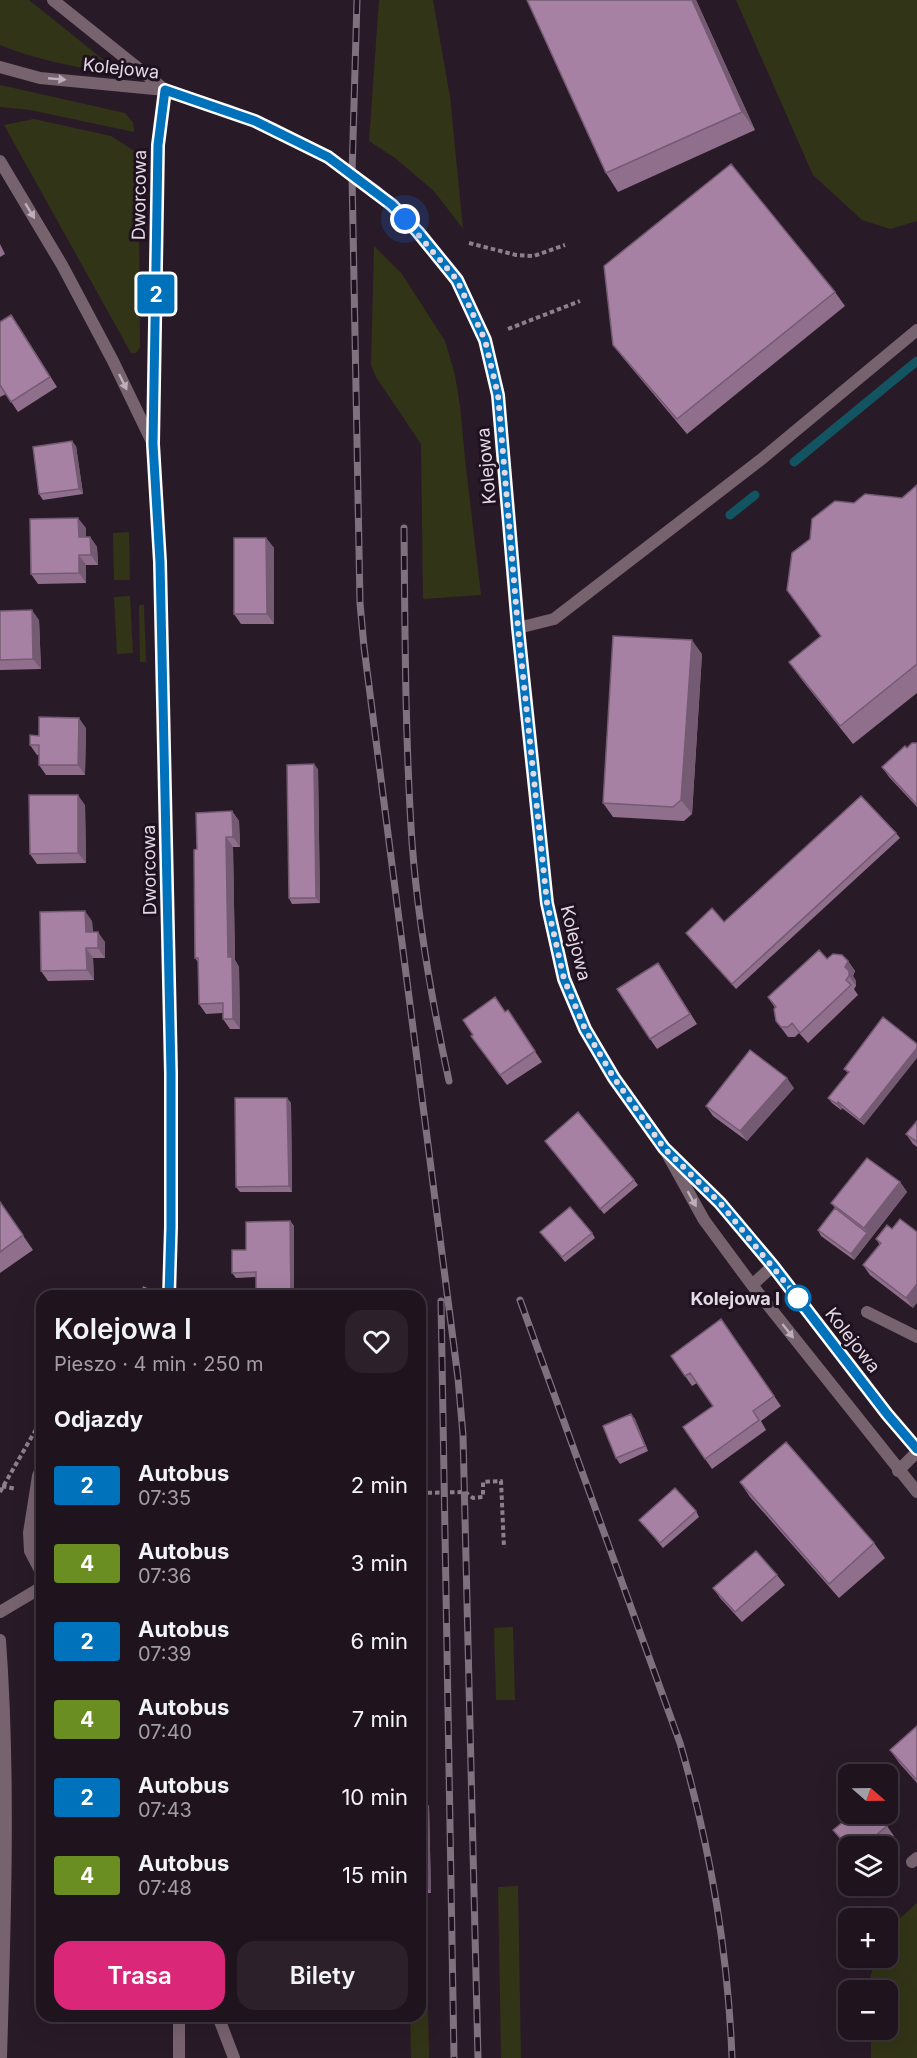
<!DOCTYPE html>
<html lang="pl">
<head>
<meta charset="utf-8">
<style>
  body { margin:0; font-family:Inter,sans-serif; background:#2c212b; color:#f1f3f6; height:100vh; display:flex; flex-direction:column; font-size:22px; white-space:nowrap }
  * { box-sizing:border-box; margin:0 }
  p { font-size:20px; color:#a19ea4 }
  .icon { flex:none; width:33px; height:33px; fill:none; stroke:currentColor; stroke-width:2; stroke-linecap:round; stroke-linejoin:round }
  .map { position:relative; flex:1; overflow:hidden }
  .side { position:absolute; left:36px; top:1290px; width:390px; height:732px; display:flex; flex-direction:column; background:#1f141e; border-radius:18px; box-shadow:0 6px 24px #0002,0 0 0 2px #3c333c }
  .side>* { flex:none }
  .badge { padding:0 12px; border-radius:4px; font-size:21px; line-height:39px }
  .needle { width:39px; rotate:110deg }
  .controls { position:absolute; left:838px; top:1764px; display:grid; gap:12px }
  .controls a { display:grid; place-items:center; width:60px; height:60px; border-radius:12px; background:#1f141e; box-shadow:0 6px 24px #0002,0 0 0 2px #3c333c; font-size:30px }
  .you { position:absolute; width:30px; height:30px; margin:-15px; border:4px solid #fff; border-radius:50%; background:#1a73e8; box-shadow:0 0 0 9px #1a73e833 }
  .map>.badge { position:absolute; translate:-50% -50%; box-shadow:0 0 0 3px #fff }
  h2 { padding:0 18px; font-size:22px; line-height:54px }
  .round { display:grid; place-items:center; flex:none; width:63px; height:63px; border-radius:18px; background:#2c212b }
  .head { display:flex; align-items:center; justify-content:space-between; height:102px; padding:0 18px }
  h1 { font-size:28px; font-weight:600; line-height:45px }
  .primary-button { display:flex; gap:12px; margin-top:auto; padding:12px 18px }
  .primary-button a { flex:1; height:69px; border-radius:18px; background:#db2777; color:#fff; font-size:24px; font-weight:600; line-height:69px; text-align:center }
  .primary-button a+a { background:#2c212b; color:#f1f3f6 }
  ul { padding:0; list-style:none }
  li { display:flex; align-items:center; gap:18px; height:78px; padding:0 18px }
  li div { flex:1 }
  li b { display:block; font-size:22px }
  li em { font-style:normal }
  li .badge { min-width:66px; font-weight:700; text-align:center }
  .map>svg:first-child { display:block }
  .green { fill:#323417 }
  .lines { fill:none; stroke-linecap:round; stroke-linejoin:round }
  .stream { stroke:#125461; stroke-width:9 }
  .path { stroke:#8c808c; stroke-width:4; stroke-dasharray:4.5 3; stroke-linecap:butt }
  .service { stroke:#77636e; stroke-width:12 }
  .minor { stroke:#77636e; stroke-width:12 }
  .tertiary { stroke:#77636e; stroke-width:12 }
  .rail-casing { stroke:#7f727e; stroke-width:7 }
  .rail { stroke:#1f111f; stroke-width:4.5; stroke-dasharray:14; stroke-linecap:butt }
  .wall { fill:#8f6f8c }
  .shaded-wall { fill:#745a72 }
  .building { fill:#a681a3; stroke:#745a72; stroke-width:1.5 }
  .oneway { fill:#bdb0ba }
  .line-casing { stroke:#fff; stroke-width:14 }
  .line { stroke:#0072bc; stroke-width:9 }
  .walk { stroke:#e3d9e3; stroke-width:6; stroke-dasharray:0 10.8 }
  .stop-dot { fill:#fff; stroke:#0072bc; stroke-width:3 }
  .labels { text-anchor:middle; dominant-baseline:central; stroke-width:6; stroke-linejoin:round; paint-order:stroke }
  .street-label { font-size:18px; fill:#e3d9e3; stroke:#1f111f }
  .stop-label { font-size:18px; font-weight:bold; fill:#e3d9e3; stroke:#1f111f; text-anchor:end }
</style>
</head>
<body>
<div class="map">
<svg width="917" height="2058" viewBox="0 0 917 2058">
  <rect width="100%" height="100%" fill="#291a28"/>
  <path class="green" d="M0,0h29l76,61 5,4 -1,5 -3,2c-36,-6 -72,-13 -106,-27z
    M379,0h54l17,97 13,132 -29,-38 -39,-33 -26,-17z
    M736,0h181v221l-27,8 -28,-9 -49,-45z
    M0,85l125,28 8,9 1,10 -104,-22 -30,-3z
    M34,119l77,17 25,16 3,70 1,125 -4,6h-5l-127,-228z
    M374,246l28,28 43,67 10,34 5,31 5,53 16,136 -58,4 -2,-155 -45,-67 -5,-12z
    M129,532l1,48h-16l-1,-47z
    M130,596l3,57 -16,1 -3,-57z
    M139,605h5l2,57h-6z
    M513,1627l2,73h-19l-2,-72z
    M420,1690h3l1,111h-4z
    M518,1886l3,172h-20l-3,-171z
    M420,1897h6l2,93h-8z
    M917,1903v155h-46v-28h17v-40h-18v-12l6,-20h12v-29z
    M420,2006h8l1,52h-18l-1,-42h10z"/>
  <g class="lines">
    <path class="stream" d="M794,462l123,-101
      M730,515l25,-20"/>
    <path class="path" d="M469,243l47,12 18,1 31,-11
      M508,329l72,-28
      M141,1296l4,-9
      M2,1486l14,3
      M0,1492l42,-73
      M420,1493l45,-1 8,6 10,-1v-15l18,-1 3,67"/>
    <path class="service" d="M518,628l36,-9 209,-161 154,-128
      M867,1312l50,25
      M42,1467l-4,9 -9,57 1,18 12,23
      M0,1640c10,139 5,278 1,418
      M912,1862l5,-4
      M179,2016v42
      M218,2016l16,42"/>
    <path class="minor" d="M165,90l-7,55 -5,299 7,118 11,511v154l-2,69
      M0,161l62,104 51,96 39,81
      M898,1471l19,-19
      M0,1612l42,-25"/>
    <path class="tertiary" d="M53,0l111,89
      M0,67l40,11 125,12 65,21 44,18 54,28 49,35 41,40 39,48 28,61 13,54 20,233 29,275 17,76 21,50 29,49 50,70 40,72 48,65 165,207
      M673,1157l47,46 53,63 114,148 30,35
      M752,1285l21,-19"/>
    <defs>
      <path id="rail" d="M357,0l-5,174 8,429 4,44 94,731 5,57 15,623
        M404,528c1,104 1,209 8,314 6,81 20,160 37,239
        M520,1300l160,443c30,103 48,208 52,315
        M441,1301l13,757"/>
    </defs>
    <use href="#rail" class="rail-casing"/>
    <use href="#rail" class="rail"/>
  </g>
  <path class="wall" d="M696,0l59,130 -137,62 -12,-19z
    M0,244l5,10 -5,3z
    M835,292l10,14 -158,128 -63,-75 -11,-14z
    M0,322l18,3 39,62 -39,25 -12,-18 -6,3z
    M76,446l7,48 -40,6 -4,-6z
    M917,485v208l-64,51 -51,-64 -13,-18 32,-26 -34,-46 67,-87 48,-5z
    M86,528v9h4l7,10 1,18h-12v18l-48,1 -7,-10z
    M266,538l8,10v76h-33l-7,-10z
    M0,611l39,9 2,49 -41,1z
    M702,654l-10,160 -8,7 -71,-4 -10,-14z
    M86,728l-1,47h-39l-7,-10v-10h-2l-7,-10 9,-9z
    M917,743v64l-28,-30 -7,-10z
    M318,769l2,134 -28,1 -3,-6z
    M85,805l1,58 -49,1 -7,-10z
    M232,811l7,10 1,26h-7l2,113 4,7 1,62h-10l-7,-10v-6l-17,1 -7,-10 -1,-42 -3,-4z
    M896,833l4,5 -164,151 -50,-56 38,-11z
    M92,921l1,11 12,10v16h-12l1,22 -46,1 -7,-10z
    M827,959l21,2 7,10 -2,5 3,5v5l-2,3 4,6 -50,48 -9,-10 -4,4h-7l-12,-16 -1,-13 -7,-11z
    M665,973l32,51 -40,25 -7,-10z
    M508,1010l34,52 -35,23 -36,-49z
    M883,1017l-19,108 -22,-17 -1,2 -9,-7 -4,-5 20,-25 -4,-4z
    M794,1088l-47,53 -34,-25 -7,-10z
    M287,1098l4,5 1,89h-52l-4,-5z
    M917,1121v26l-4,-3 -7,-10z
    M545,1141l89,39 4,5 -34,29z
    M900,1182l7,10 -53,68 -33,-24 -3,-6 17,-22 -4,-5z
    M0,1202l33,48 -33,23z
    M290,1221l4,5v70h-38v-19l-20,1 -4,-5 14,-23z
    M892,1229l21,79 -43,-33 -7,-10 17,-20 -4,-6z
    M540,1232l52,1 3,5 -30,24z
    M721,1319l60,87 -20,15 5,9 -54,39 -29,-42 30,-21 -16,-23 -5,3 -21,-30z
    M631,1414l4,5 13,32 -28,13 -4,-6z
    M740,1482l134,61 11,15 -46,40 -89,-101z
    M696,1511l3,6 -36,31 -24,-28z
    M777,1575l8,10 -43,37 -22,-24 -7,-10z
    M917,1726v57l-17,-19 -10,-14z
    M420,1801l9,5 2,87h-11z
    M887,1826l7,10 -12,10h-33v4l-16,-20z"/>
  <path class="shaded-wall" d="M692,0h4l59,130 -13,-18z
    M72,441l4,5 7,48 -4,-5z
    M78,518l8,10v19l-7,-10z
    M90,537l7,10 1,18 -7,-10z
    M266,538l8,10v76l-7,-10z
    M79,555l7,10v18l-7,-10z
    M32,610l7,10 2,49 -8,-10z
    M692,640l10,14 -10,160 -11,-14z
    M79,718l7,10 -1,47 -7,-10z
    M314,764l4,5 2,134 -4,-5z
    M78,795l7,10 1,58 -8,-10z
    M232,811l7,10 1,26 -7,-10z
    M226,837l7,10 2,113 4,7 1,62 -7,-10 -5,-62z
    M85,911l7,10 1,21 -7,-10z
    M98,932l7,10v16l-7,-10z
    M86,948l7,10 1,22 -7,-10z
    M848,961l7,10 -2,5 3,5v5l-7,-10 -4,-9z
    M917,1048v10l-53,67 -4,-5z
    M787,1078l7,10 -47,53 -7,-10z
    M287,1098l4,5 1,89 -3,-6z
    M838,1102l4,6 -1,2 -4,-6z
    M900,1182l7,10 -36,46 -7,-10z
    M290,1221l4,5v70h-3z
    M867,1233l4,5 -17,22 -3,-6z
    M917,1284v19l-4,5 -7,-10z
    M631,1414l4,5 13,32 -3,-5z
    M425,1801l4,5 2,87 -3,-5z"/>
  <path class="building" d="M527,0h165l50,112 -136,61z
    M731,164l104,128 -158,127 -64,-74 -9,-79z
    M11,315l39,62 -39,25 -11,-17v-63z
    M72,441l7,48 -40,5 -6,-47z
    M917,485v179l-77,62 -51,-64 32,-26 -34,-46 5,-37 18,-14 2,-20 23,-18 19,2 11,-9 37,4z
    M78,518l1,19h11l1,18h-12v18l-48,1 -1,-55z
    M234,538h32l1,76h-33z
    M32,610l1,49 -33,1v-49z
    M613,636l79,4 -11,160 -8,7 -70,-4z
    M39,717l40,1 -1,47h-39v-20h-9v-10l9,1z
    M912,743h5v62l-35,-38 23,-21 2,2z
    M314,764l2,134h-27l-2,-133z
    M29,795h49v58l-48,1z
    M861,796l35,37 -164,151 -46,-51 26,-25 12,14z
    M232,811l1,26h-7l2,120h4l1,62h-10v-16l-24,1 -1,-46h-3l-1,-108 3,-1 -1,-36z
    M85,911l1,21h12v16h-12l1,22 -46,1 -1,-59z
    M819,950l8,9 6,-5 9,1 6,6 -3,6 4,4v5l-3,4 5,5 -51,48 -8,-10 -4,4h-7l-5,-6 -2,-12 2,-2 -8,-10z
    M658,963l32,51 -40,25 -33,-50z
    M495,997l10,15 3,-2 27,41 -35,24 -29,-39 2,-1 -10,-15z
    M883,1017l34,27v4l-57,72 -22,-18 -1,2 -9,-6 21,-26 -5,-3z
    M750,1050l37,28 -47,53 -34,-25z
    M235,1098h52l2,88 -53,1z
    M578,1112l56,68 -34,29 -55,-68z
    M917,1121v21l-11,-8z
    M867,1158l33,24 -36,46 -33,-25z
    M0,1202l23,33 -23,17z
    M570,1207l22,26 -30,24 -22,-25z
    M835,1208l32,25 -16,21 -33,-24z
    M900,1219l17,13v52l-11,14 -43,-33 18,-22 -5,-4 11,-14 5,4z
    M290,1221l1,75h-35v-24l-24,1v-23h14v-28z
    M721,1319l53,77 -21,15 6,9 -54,39 -22,-32 30,-21 -23,-33 -5,3 -14,-20z
    M631,1414l14,32 -29,12 -13,-32z
    M786,1442l88,101 -45,41 -89,-102z
    M675,1488l21,23 -36,32 -21,-23z
    M756,1551l21,24 -42,37 -22,-24z
    M917,1726v54l-27,-30z
    M420,1801h5l3,87h-8z
    M853,1814h24l10,12 -24,20h-14v2l-16,-18z"/>
  <defs><path id="oneway-solid" d="M-6-.8H1V-3.2L6.5 0L1 3.2V.8H-6Z" transform="scale(1.5)"/></defs>
  <g class="oneway">
    <use href="#oneway-solid" transform="translate(57 79) rotate(5)"/>
    <use href="#oneway-solid" transform="translate(30 211) rotate(59)"/>
    <use href="#oneway-solid" transform="translate(123 382) rotate(64)"/>
    <use href="#oneway-solid" transform="translate(692 1199) rotate(61)"/>
    <use href="#oneway-solid" transform="translate(788 1331) rotate(52)"/>
  </g>
  <g class="lines">
    <defs>
      <path id="line" d="M169,1296l2,-69v-154l-11,-511 -7,-118 5,-299 7,-55 90,31 73,36 64,48 26,27 39,48 28,60 13,55 20,233 29,275 17,76 21,50 29,49 50,70 56,55 53,63 114,148 30,35"/>
    </defs>
    <use href="#line" class="line-casing"/>
    <use href="#line" class="line"/>
    <path class="walk" d="M405,219l52,61 28,60 13,55 20,233 29,275 17,76 21,50 29,49 50,70 56,55 78,95"/>
  </g>
  <circle class="stop-dot" cx="798" cy="1298" r="12"/>
  <g class="labels">
    <g class="street-label">
      <text transform="translate(121 68) rotate(6)">Kolejowa</text>
      <text transform="translate(139 195) rotate(-89)">Dworcowa</text>
      <text transform="translate(486 466) rotate(-95)">Kolejowa</text>
      <text transform="translate(149 870) rotate(-91)">Dworcowa</text>
      <text transform="translate(576 943) rotate(76)">Kolejowa</text>
      <text transform="translate(853 1340) rotate(52)">Kolejowa</text>
    </g>
    <g class="stop-label">
      <text x="780" y="1298">Kolejowa I</text>
    </g>
  </g>
</svg>
<div class="controls">
<a><svg class="needle" viewBox="-14 -14 28 28"><path d="M0-13l5 13h-10z" fill="#e53935"/><path d="M0 13l5-13h-10z" fill="#a19ea4"/></svg></a>
<a><svg class="icon" aria-label="layers" viewBox="0 0 24 24"><path d="M12 4l9 5-9 5-9-5zM3 14l9 5 9-5"/></svg></a>
<a>+</a>
<a>−</a>
</div>
<div class="you" style="left:405px;top:219px"></div>
<b class="badge" style="left:156px;top:294px;background:#0072bc;color:#fff">2</b>
<section class="side">
<div class="head"><div><h1>Kolejowa I</h1><p>Pieszo · 4 min · 250 m</p></div><a class="round"><svg class="icon" aria-label="heart" viewBox="0 0 24 24"><path d="M12 20l-8-8c-3-5 5-10 8-4 3-6 11-1 8 4z"/></svg></a></div>
<h2>Odjazdy</h2>
<ul>
<li><span class="badge" style="background:#0072bc;color:#fff">2</span><div><b>Autobus</b><p>07:35</p></div><em>2 min</em></li>
<li><span class="badge" style="background:#6b8e23;color:#fff">4</span><div><b>Autobus</b><p>07:36</p></div><em>3 min</em></li>
<li><span class="badge" style="background:#0072bc;color:#fff">2</span><div><b>Autobus</b><p>07:39</p></div><em>6 min</em></li>
<li><span class="badge" style="background:#6b8e23;color:#fff">4</span><div><b>Autobus</b><p>07:40</p></div><em>7 min</em></li>
<li><span class="badge" style="background:#0072bc;color:#fff">2</span><div><b>Autobus</b><p>07:43</p></div><em>10 min</em></li>
<li><span class="badge" style="background:#6b8e23;color:#fff">4</span><div><b>Autobus</b><p>07:48</p></div><em>15 min</em></li>
</ul>
<div class="primary-button"><a>Trasa</a><a>Bilety</a></div>
</section>
</div>
</body>
</html>
